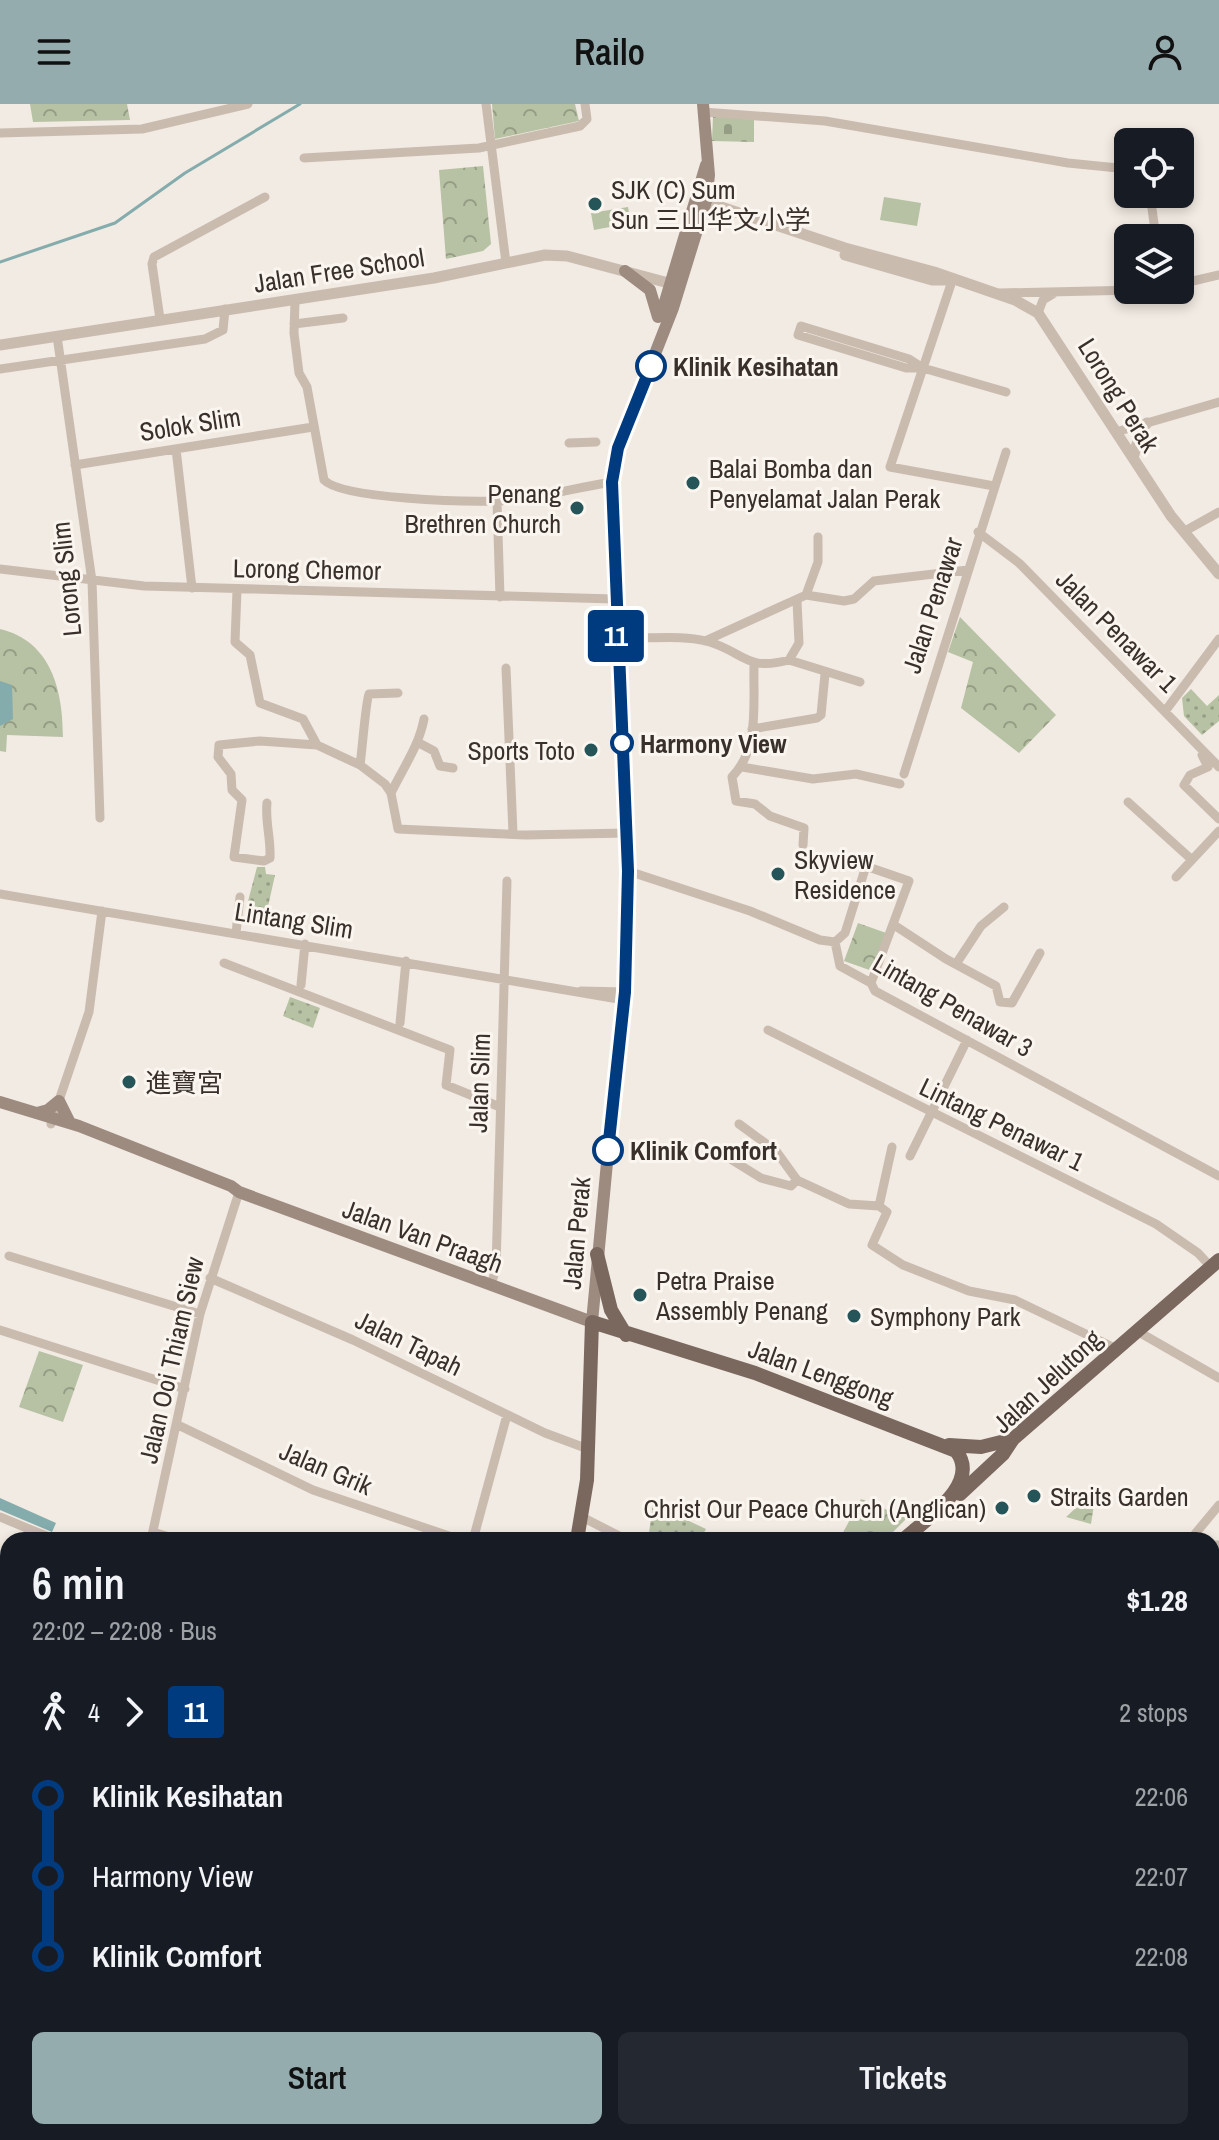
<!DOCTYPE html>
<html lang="en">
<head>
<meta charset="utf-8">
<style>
  body { margin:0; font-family:"Archivo Narrow","Noto Sans SC",sans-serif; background:#242831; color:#f1f3f6; height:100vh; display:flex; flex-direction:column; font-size:30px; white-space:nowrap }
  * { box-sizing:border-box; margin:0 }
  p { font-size:26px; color:#9ea1a6 }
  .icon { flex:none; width:44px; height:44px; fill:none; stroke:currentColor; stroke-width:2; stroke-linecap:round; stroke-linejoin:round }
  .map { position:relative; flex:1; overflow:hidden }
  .panel { position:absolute; left:0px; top:1428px; width:1220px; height:608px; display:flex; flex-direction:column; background:#171b24; border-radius:24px 24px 0 0; box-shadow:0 4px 12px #0003 }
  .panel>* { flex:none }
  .badge { padding:0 16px; border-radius:6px; font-size:28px; line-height:52px }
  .tools { position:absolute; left:1114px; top:24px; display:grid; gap:16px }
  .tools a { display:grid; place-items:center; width:80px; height:80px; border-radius:12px; background:#171b24; box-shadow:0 4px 12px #0003; font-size:40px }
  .map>.badge { position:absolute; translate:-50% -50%; box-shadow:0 0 0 4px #fff }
  .legs { display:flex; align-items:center; gap:12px; height:88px; padding:0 32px; font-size:26px }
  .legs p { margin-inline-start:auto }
  .head { display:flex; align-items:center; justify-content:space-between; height:136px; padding:0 32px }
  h1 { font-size:44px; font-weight:600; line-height:60px }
  .cta { display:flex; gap:16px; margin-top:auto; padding:16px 32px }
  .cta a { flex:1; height:92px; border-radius:12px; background:#95acaf; color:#111; font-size:32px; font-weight:600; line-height:92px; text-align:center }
  .cta a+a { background:#242831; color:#f1f3f6 }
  ul { padding:0 32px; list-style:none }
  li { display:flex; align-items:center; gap:28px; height:80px; font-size:30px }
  li i { display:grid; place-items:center; width:12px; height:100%; margin:0 10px; background:currentColor }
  li i::after { content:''; width:20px; height:20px; margin:-10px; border:6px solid; border-radius:50%; background:#171b24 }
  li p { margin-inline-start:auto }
  li:first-child i { background:linear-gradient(#0000 50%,currentColor 0) }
  li:last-child i { background:linear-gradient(currentColor 50%,#0000 0) }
  header { display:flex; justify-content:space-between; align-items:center; height:104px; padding:0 32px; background:#95acaf; color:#111; font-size:36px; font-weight:600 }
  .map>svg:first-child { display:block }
  .grass { fill:url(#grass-dots) }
  .wetland { fill:url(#wetland-marsh) }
  .cemetery { fill:url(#cemetery-stones) }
  .park { fill:url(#park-crowns) }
  .garden { fill:#b7c1a3 }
  .water { fill:#84acad }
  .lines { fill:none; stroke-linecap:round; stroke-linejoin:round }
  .stream { stroke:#84acad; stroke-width:3 }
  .minor { stroke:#cabbaf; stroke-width:9 }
  .tertiary { stroke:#cabbaf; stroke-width:11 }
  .secondary { stroke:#9e8b80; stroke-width:12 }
  .primary { stroke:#7a685f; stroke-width:14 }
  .line-1-casing { stroke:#fff; stroke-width:18 }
  .line-1 { stroke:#003b80; stroke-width:12 }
  .poi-dot { fill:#255558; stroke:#faf5ef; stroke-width:3 }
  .stop-1-dot { fill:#fff; stroke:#003b80; stroke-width:4 }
  .labels { text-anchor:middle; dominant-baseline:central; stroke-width:6; stroke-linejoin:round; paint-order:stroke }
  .poi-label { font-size:26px; fill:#39302c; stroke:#faf5ef; text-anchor:start }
  .street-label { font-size:26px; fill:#39302c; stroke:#faf5ef }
  .stop-label { font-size:26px; font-weight:bold; fill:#39302c; stroke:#faf5ef; text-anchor:start }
</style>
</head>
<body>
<header><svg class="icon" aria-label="menu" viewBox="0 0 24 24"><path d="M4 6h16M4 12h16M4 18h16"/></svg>Railo<svg class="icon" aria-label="person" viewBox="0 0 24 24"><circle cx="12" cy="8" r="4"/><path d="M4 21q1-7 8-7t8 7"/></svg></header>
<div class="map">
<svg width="1219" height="2036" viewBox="0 0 1219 2036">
  <defs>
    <pattern id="grass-dots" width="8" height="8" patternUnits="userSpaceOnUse" patternTransform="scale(2)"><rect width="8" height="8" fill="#b7c1a3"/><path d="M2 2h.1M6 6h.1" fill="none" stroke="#969d85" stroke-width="1.8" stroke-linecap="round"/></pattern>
    <pattern id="wetland-marsh" width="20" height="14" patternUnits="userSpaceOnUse" patternTransform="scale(2)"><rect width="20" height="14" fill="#b7c1a3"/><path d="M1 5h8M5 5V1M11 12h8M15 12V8" fill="none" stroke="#969d85"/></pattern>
    <pattern id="cemetery-stones" width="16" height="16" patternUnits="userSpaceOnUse" patternTransform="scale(2)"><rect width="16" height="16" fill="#b7c1a3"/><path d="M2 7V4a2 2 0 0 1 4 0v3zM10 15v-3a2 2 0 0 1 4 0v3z" fill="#969d85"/></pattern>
    <pattern id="park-crowns" width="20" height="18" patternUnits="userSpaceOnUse" patternTransform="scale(2)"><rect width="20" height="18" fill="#b7c1a3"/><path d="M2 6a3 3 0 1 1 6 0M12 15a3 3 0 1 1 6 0" fill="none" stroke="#969d85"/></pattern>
  </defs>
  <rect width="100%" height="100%" fill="#f2ebe3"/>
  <path class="grass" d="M1191,585l16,17 12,-11v26l-17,14 -18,-19 -2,-18z
    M257,763h8l1,7 9,1 -10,45 -11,-1 -8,-10z
    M290,893l30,11 -7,20 -30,-12z
    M653,1400l53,25 -6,11h-52z"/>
  <path class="wetland" d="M1219,1662v45l-7,-1v-38z"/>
  <path class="cemetery" d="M713,12l41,1v25l-42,-1z"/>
  <path class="park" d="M30,0h97l3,16 -97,2z
    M492,0h83l4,17 -84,18z
    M483,62l8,78 -8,7 -37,8 -7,-89z
    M960,513l96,98 -37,38 -58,-45 12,-46 -25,-10z
    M0,525c51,12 63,61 63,108l-56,-2 -1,17 -6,-1z
    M858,819l31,11 -14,38 -31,-11z
    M39,1247l44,14 -20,57 -44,-15z
    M1090,1391l5,3 -4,26 -25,-7z
    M861,1395l46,19 -22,22h-46z"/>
  <path class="garden" d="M884,93l37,6 -4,23 -37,-6z
    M628,103l3,16 -37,7 -3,-17z"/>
  <path class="water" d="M0,577l12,4 1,34 -13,7z
    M0,1394l56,25 -4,9 -52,-22z"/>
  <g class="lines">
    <path class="stream" d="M0,158l115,-39 70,-50 115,-69
      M1093,2036l2,-8"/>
    <path class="minor" d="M486,0l20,159
      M703,8l122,9 243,42 60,6
      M0,29l142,-4 106,-25
      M304,54l175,-10 101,-22 7,-7 -2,-15
      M1150,90l6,44
      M952,177l-62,186 104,19
      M1180,180l39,-9
      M1000,189l137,-3
      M295,197l-1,32 5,40 8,14 17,93c18,19 142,22 173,21 38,-2 77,-13 115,-19
      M1038,209l5,-13 10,-6
      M160,215l-8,-55 2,-7 111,-60
      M294,220l49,-6
      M57,232l35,245 8,237
      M923,264l-14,-9 -108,-33 -3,9 108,33h17l83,24
      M0,265l205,-30 18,-9 2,-21
      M1116,328l103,-30
      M569,339l27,-1
      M176,345l16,139
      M75,361l238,-38
      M497,397l3,96
      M1185,427l34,-19
      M978,428l41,31 200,204
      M0,465l144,17 470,13
      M237,486l-2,52 15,13 10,48 43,16 14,26 43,20 25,19 6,9 7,36 128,6 101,-2
      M806,491l38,6 10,-2 20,-18 94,-11
      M616,533c29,3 62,-3 90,4 38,10 38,31 83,19l10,-17 -2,-42
      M705,537l101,-46 12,-33v-25
      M789,556l71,22
      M754,561c-1,38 6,83 -22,112l4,24 19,3 15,12 34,12 -1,17
      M506,564l7,165
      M1166,606l53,-71
      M752,625l65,-11 4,-3 4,-41
      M419,639l15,8 6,15 13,2
      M1202,651l6,12 -18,8 -6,10 35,34
      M360,661c2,-13 6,-66 9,-71l29,-1
      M742,663l71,12 43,-5 44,10
      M904,670l102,-322
      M391,689c12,-25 28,-47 33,-74
      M1128,698l63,57
      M267,699c-2,19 4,35 3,55l-6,3 -30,-4 8,-57 -10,-10 -1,-16 -13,-17 1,-12 41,-4 57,4
      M851,757l58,20 -38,102
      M628,767l122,40 70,29 15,2 5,24 31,17 4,8 344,185
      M1176,773l43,-46
      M0,790l624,106
      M894,821l52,34 50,27 4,16 12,1 28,-50
      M236,829l4,-36
      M835,838l10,-9 21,-67
      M224,859l226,87 -4,35 54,22
      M956,860l25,-38 23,-19
      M301,881l4,-41
      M581,887l44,1
      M400,919l6,-62
      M768,926l388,194 42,29 13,14
      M51,1020l38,-112 13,-101
      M739,1020l37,27 21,29
      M892,1043l-13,59 8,6 -15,33 31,20 66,26 46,9 102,49
      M910,1052l57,-116
      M732,1056l29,18 30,8 6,-6 52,24 30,2
      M9,1152l191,58
      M210,1174l143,62 192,93 43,16
      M491,1181l5,-17 11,-387
      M0,1226l185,59
      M1137,1227l82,47
      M178,1321l135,65 148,50
      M0,1413l56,23
      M582,1413l45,23
      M153,1428l26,8
      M67,1436h8
      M151,1436l49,-226 39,-122
      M473,1436l34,-125
      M1190,1436l29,-35
      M1212,1441h7
      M0,1567l8,2
      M0,1615l8,-33
      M0,1814l8,3
      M1212,1935l7,3
      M445,2028l27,8
      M751,2028l16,8
      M890,2028l19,8
      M1140,2028l19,8
      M28,2036l2,-8
      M137,2036l1,-8
      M1108,2036l2,-8"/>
    <path class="tertiary" d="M700,96l145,48 89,24 81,28 23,13 133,203 48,58
      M845,151l87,25h16
      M0,241l434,-67 111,-23 22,1 109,29
      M1133,354l8,-28 6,-7"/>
    <path class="secondary" d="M625,167l25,19 8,27
      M666,215l-2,-14 42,-140
      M0,998l79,24 152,60 8,6 353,130 35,-372v-117l-15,-351 6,-34 55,-140 33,-107 3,-26 -6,-71
      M37,1009l11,-3 11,-9 10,20
      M0,1940l8,2
      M308,2028l56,8"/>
    <path class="primary" d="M597,1150l14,56 15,25
      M949,1341l32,2 32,-8
      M960,1390l43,-40 10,-15 206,-179
      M577,1436l10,-60 5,-158 163,51 201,78c26,32 -30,68 -53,89
      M395,2028l6,8
      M364,2036l2,-8
      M376,2036l3,-8"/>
  </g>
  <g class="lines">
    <defs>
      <path id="line-1" d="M608,1046l17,-158 3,-121 -16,-389 6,-34 33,-82"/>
    </defs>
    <use href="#line-1" class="line-1-casing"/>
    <use href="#line-1" class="line-1"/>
  </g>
  <g class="poi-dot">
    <circle cx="595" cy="100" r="8"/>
    <circle cx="693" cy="379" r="8"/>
    <circle cx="577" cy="404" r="8"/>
    <circle cx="591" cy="646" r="8"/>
    <circle cx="778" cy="770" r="8"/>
    <circle cx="129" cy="978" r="8"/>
    <circle cx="640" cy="1191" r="8"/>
    <circle cx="854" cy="1212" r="8"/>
    <circle cx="1034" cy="1392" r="8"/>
    <circle cx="1002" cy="1404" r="8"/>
  </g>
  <g class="stop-1-dot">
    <circle cx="651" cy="262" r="14"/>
    <circle cx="622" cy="639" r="10"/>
    <circle cx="608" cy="1046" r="14"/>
  </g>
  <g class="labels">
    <g class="poi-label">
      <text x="611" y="85">SJK (C) Sum<tspan x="611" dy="30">Sun 三山华文小学</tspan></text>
      <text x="709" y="364">Balai Bomba dan<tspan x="709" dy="30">Penyelamat Jalan Perak</tspan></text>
      <text x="561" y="389" text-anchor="end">Penang<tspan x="561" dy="30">Brethren Church</tspan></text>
      <text x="575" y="646" text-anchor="end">Sports Toto</text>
      <text x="794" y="755">Skyview<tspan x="794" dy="30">Residence</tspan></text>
      <text x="145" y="978">進寶宮</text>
      <text x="656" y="1176">Petra Praise<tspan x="656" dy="30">Assembly Penang</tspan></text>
      <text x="870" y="1212">Symphony Park</text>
      <text x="1050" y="1392">Straits Garden</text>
      <text x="986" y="1404" text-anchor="end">Christ Our Peace Church (Anglican)</text>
    </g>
    <g class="street-label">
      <text transform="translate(339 166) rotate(-9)">Jalan Free School</text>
      <text transform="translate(1119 291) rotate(58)">Lorong Perak</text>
      <text transform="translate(190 320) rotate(-9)">Solok Slim</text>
      <text transform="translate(307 465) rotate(1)">Lorong Chemor</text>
      <text transform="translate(66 475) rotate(-96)">Lorong Slim</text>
      <text transform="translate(932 501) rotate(-72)">Jalan Penawar</text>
      <text transform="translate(1117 527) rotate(45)">Jalan Penawar 1</text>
      <text transform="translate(294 816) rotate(9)">Lintang Slim</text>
      <text transform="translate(953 901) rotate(30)">Lintang Penawar 3</text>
      <text transform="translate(479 979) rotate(-88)">Jalan Slim</text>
      <text transform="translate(1002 1020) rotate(26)">Lintang Penawar 1</text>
      <text transform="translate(576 1129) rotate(-85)">Jalan Perak</text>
      <text transform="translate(423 1132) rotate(20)">Jalan Van Praagh</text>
      <text transform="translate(409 1239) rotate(26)">Jalan Tapah</text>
      <text transform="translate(171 1256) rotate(-77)">Jalan Ooi Thiam Siew</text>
      <text transform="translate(821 1269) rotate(20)">Jalan Lenggong</text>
      <text transform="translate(1047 1277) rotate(-43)">Jalan Jelutong</text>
      <text transform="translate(326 1364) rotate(23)">Jalan Grik</text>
    </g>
    <g class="stop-label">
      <text x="673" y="262">Klinik Kesihatan</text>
      <text x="640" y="639">Harmony View</text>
      <text x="630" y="1046">Klinik Comfort</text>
    </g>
  </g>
</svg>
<div class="tools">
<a><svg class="icon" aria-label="locate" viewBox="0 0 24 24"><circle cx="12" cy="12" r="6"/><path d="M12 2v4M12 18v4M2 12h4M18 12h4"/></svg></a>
<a><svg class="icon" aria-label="layers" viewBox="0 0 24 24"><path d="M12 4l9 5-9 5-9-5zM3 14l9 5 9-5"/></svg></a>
</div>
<b class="badge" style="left:616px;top:532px;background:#003b80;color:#fff">11</b>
<section class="panel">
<div class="head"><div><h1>6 min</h1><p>22:02 – 22:08 · Bus</p></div><b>$1.28</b></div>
<div class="legs"><svg class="icon" aria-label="walk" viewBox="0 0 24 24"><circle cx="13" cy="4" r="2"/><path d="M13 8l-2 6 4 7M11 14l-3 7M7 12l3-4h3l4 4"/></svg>4<svg class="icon" aria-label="forward" viewBox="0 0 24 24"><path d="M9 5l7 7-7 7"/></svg><b class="badge" style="background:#003b80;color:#fff">11</b><p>2 stops</p></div>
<ul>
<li><i style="color:#003b80"></i><b>Klinik Kesihatan</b><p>22:06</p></li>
<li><i style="color:#003b80"></i><span>Harmony View</span><p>22:07</p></li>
<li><i style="color:#003b80"></i><b>Klinik Comfort</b><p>22:08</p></li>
</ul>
<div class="cta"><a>Start</a><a>Tickets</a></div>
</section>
</div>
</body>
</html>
